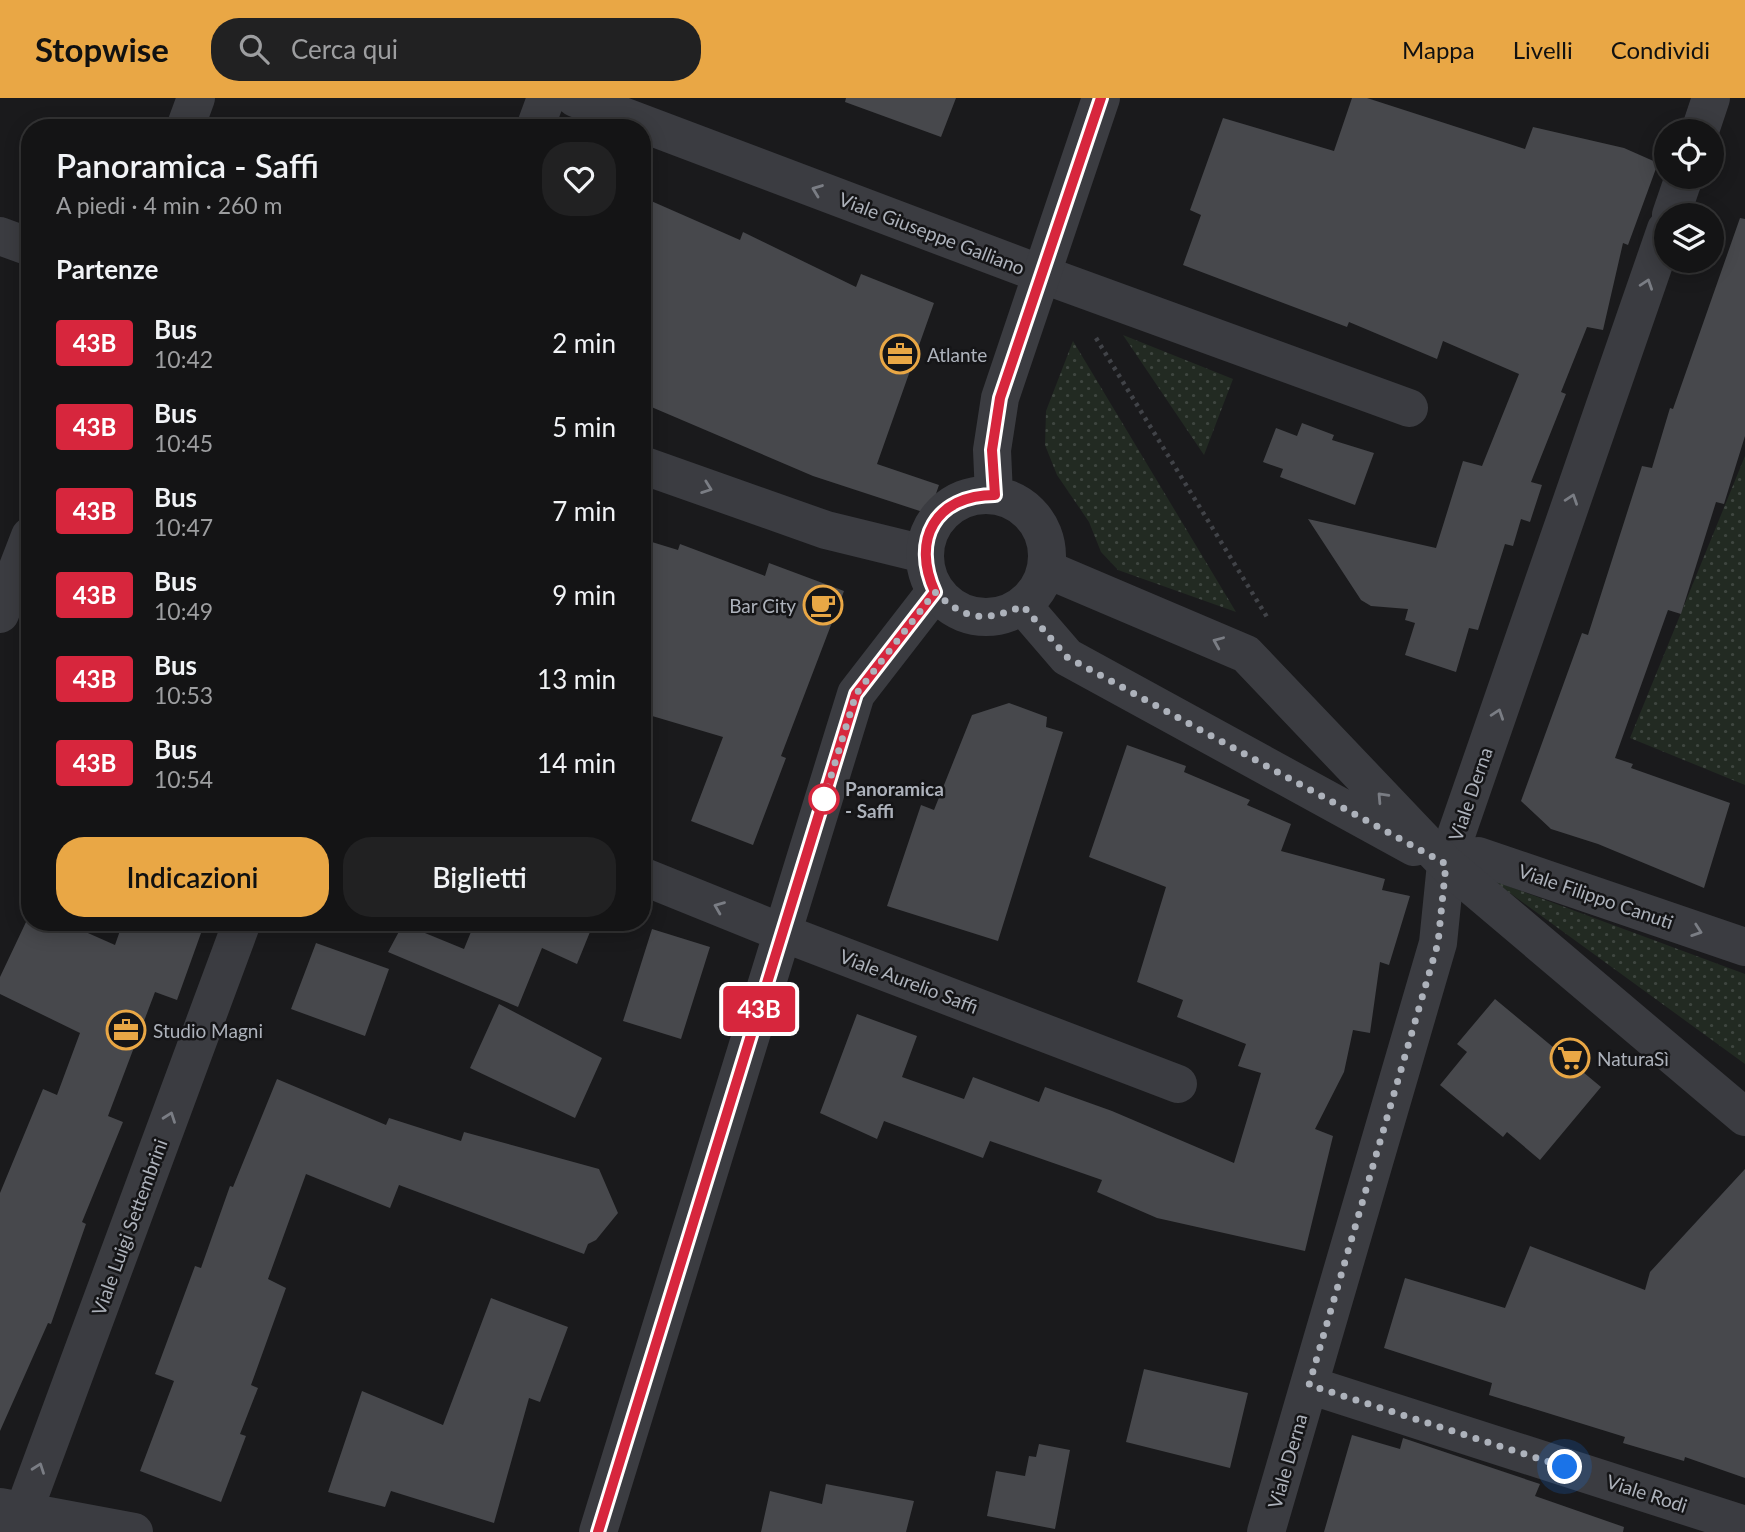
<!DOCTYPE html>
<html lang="it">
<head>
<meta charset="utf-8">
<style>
  body { margin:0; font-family:Lato,sans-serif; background:#212122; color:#f1f3f6; height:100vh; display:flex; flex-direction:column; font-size:26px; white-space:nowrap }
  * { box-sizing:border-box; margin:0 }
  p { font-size:23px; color:#9d9ea0 }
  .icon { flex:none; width:38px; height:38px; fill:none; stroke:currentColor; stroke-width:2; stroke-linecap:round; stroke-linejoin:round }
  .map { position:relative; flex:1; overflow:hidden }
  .panel { position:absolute; left:21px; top:21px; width:630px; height:812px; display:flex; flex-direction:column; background:#141415; border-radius:28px; box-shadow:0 4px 18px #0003,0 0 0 2px #333334 }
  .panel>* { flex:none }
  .badge { padding:0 14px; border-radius:5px; font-size:24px; line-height:46px }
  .buttons { position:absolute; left:1654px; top:21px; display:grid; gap:14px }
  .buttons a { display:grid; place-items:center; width:70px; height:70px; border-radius:50%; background:#141415; box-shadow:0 4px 18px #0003,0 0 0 2px #333334; font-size:35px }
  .you { position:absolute; width:35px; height:35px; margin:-18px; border:5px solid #fff; border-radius:50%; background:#1a73e8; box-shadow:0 0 0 10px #1a73e833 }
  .map>.badge { position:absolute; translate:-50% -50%; box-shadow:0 0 0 4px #fff }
  h2 { padding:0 35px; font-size:26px; line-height:63px }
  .round { display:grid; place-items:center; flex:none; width:74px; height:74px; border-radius:28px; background:#212122 }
  .overview { display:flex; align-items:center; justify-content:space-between; height:119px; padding:0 35px }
  h1 { font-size:33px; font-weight:600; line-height:52px }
  .action { display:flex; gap:14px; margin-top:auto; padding:14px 35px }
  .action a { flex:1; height:80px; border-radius:28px; background:#e9a745; color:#111; font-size:28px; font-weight:600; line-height:80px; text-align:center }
  .action a+a { background:#212122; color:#f1f3f6 }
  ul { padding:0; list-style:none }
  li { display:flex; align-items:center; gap:21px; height:84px; padding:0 35px }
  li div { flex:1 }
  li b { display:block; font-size:26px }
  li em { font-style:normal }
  li .badge { min-width:77px; font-weight:700; text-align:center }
  header { display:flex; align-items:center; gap:42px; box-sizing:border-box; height:98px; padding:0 35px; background:#e9a745; color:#111 }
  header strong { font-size:33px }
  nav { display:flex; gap:38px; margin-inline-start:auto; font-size:24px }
  .search { width:490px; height:63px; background:#212122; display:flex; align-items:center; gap:18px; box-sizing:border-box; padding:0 24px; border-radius:28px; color:#9d9ea0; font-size:26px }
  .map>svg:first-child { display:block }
  .grass { fill:url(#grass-dots) }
  .building { fill:#47484c }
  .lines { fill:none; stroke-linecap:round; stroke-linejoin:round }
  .path { stroke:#414348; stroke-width:4.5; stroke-dasharray:3.5 5; stroke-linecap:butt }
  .minor { stroke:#3b3c41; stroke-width:38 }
  .tertiary { stroke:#3b3c41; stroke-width:38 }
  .oneway { stroke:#7a7d84 }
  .line-casing { stroke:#fff; stroke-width:16 }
  .line { stroke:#d7263d; stroke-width:10 }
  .walk { stroke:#adb2bb; stroke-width:7; stroke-dasharray:0 12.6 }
  .stop-dot { fill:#fff; stroke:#d7263d; stroke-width:3.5 }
  .labels { text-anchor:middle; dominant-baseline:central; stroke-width:5; stroke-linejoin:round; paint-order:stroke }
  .street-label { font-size:19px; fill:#adb2bb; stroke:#151517 }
  .poi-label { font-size:19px; fill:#adb2bb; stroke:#151517; text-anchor:start }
  .stop-label { font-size:19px; font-weight:bold; fill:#adb2bb; stroke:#151517; text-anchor:start }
</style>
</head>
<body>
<header>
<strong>Stopwise</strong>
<div class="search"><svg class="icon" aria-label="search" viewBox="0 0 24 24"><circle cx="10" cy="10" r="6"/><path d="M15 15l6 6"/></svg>Cerca qui</div>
<nav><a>Mappa</a><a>Livelli</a><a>Condividi</a></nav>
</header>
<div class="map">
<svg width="1745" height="1434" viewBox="0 0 1745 1434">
  <defs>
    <pattern id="grass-dots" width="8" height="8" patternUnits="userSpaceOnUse" patternTransform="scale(1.75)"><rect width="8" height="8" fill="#222a22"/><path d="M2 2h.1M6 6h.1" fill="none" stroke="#3f4640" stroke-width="1.8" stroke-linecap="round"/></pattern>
  </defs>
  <rect width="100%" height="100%" fill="#1a1a1c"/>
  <path class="grass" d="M1123,237l110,44 -29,76z
    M1073,243l163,271 -118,-42 -17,-18 -12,-30 -32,-47 -12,-30 1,-34z
    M1745,358v329l-115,-47z
    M1492,782l253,94v90z"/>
  <path class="building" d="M846,0h110l-15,39 -96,-35z
    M1352,0h15l158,51 8,-22 91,21 34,15 -30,82 -5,-2 -20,87 -16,-3 -26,65 5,2 -35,88 11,3 -12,37 -9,-3 -8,27 -8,-2 -27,86 -9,-2 -13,44 -51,-17 10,-32 -10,-3 3,-11 -37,-3 -10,-6 -53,-81 128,29 27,-87 19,5 37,-92 -76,-33 -6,18 -88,-37 -2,5 -164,-62 18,-50 -11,-5 33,-92 111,33z
    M642,99l98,43 3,-8 113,55 5,-13 73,29 -57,161 62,21 -10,29 -116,-38 -171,-73z
    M1740,120l5,1v217l-21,68 -8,-2 -35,112 -13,-4 -53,148 18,6 -2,4 99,35 -26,85 -106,-44 -47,-15 -30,-28 61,-168 6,2 54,-169 10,2 18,-60 3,1z
    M1302,325l32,12 -2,5 42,13 -19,52 -75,-28 3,-8 -20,-7 13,-34 21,8z
    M642,441l36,11 2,-6 85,32 4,-13 75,28 -63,165 5,2 -33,87 -62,-24 32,-84 -81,-24z
    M1009,605l38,14 -1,10 17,5 -65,209 -111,-35 34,-101 13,5 38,-95z
    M1127,647l59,21 -2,6 66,28 -3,5 44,19 -10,27 104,28 -3,11 28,6 -21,69 -9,-3 -10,71 -17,-3 -9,42 -29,57 18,7 -28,115 -148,-33 -60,-26 5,-12 -112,-39 -7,17 -99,-37 -7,18 -57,-26 37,-99 60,22 -15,41 62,22 9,-22 66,25 6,-15 67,24 122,52 27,-90 -23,-7 8,-22 -69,-27 6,-17 -46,-18 29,-95 -77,-30z
    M26,824h37l52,23 8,-23h82l-28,78 -22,-8 -47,124 15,6 -41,100 4,2 -35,100 -3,-1 -48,108v-238l43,-104 14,6 23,-62 -80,-39v-17z
    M475,824h119l-17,42 -35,-16 -24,59 -130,-55 15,-28 61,25z
    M652,831l58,18 -29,92 -58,-18z
    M316,845l73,26 -24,67 -74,-27z
    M1495,901l106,88 -61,73 -33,-28 -4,5 -63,-52 27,-33 -10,-8z
    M499,906l103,54 -27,60 -105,-50z
    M277,981l109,46 3,-7 72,23 3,-9 135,37 19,44 -22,27 -8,4 -4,10 -185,-69 -9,23 -84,-34 -38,105 18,9 -35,97 7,3 -18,46 6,2 -25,66 -81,-31 34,-90 -19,-7 40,-108 6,2 29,-82 3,1z
    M1745,1071v309l-60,-21 -1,4 -61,-18 2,-6 -136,-42 3,-12 -108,-35 21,-70 100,30 25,-62 115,44 5,-18z
    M491,1200l77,29 -28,75 -11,-4 -35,125 -103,-32 -6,16 -57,-15 34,-101 81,34z
    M1144,1271l104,24 -18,75 -104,-26z
    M1352,1337l48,14 3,-11 137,46 -5,12 89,31 -1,5h-299z
    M1039,1346l31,6 -15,79 -68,-13 9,-45 29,5 4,-20 7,1z
    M826,1386l88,17 -8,31h-145l9,-41 52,13z"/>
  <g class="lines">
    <path class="path" d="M1096,240l171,279"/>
    <path class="minor" d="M575,0l466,176 368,134
      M185,30l11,-30
      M535,30l11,-30
      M1700,33l11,-33
      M1671,117l13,-38
      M0,138l30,11
      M642,367l184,65 98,24
      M0,516l30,-78
      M1446,766l32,-8 267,91
      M642,778l141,57 395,151
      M1309,1287l436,140
      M0,1409l134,25
      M16,1434l226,-610
      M598,1434l258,-838 79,-102
      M1266,1434l172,-589 8,-79 220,-635"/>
    <path class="tertiary" d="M925 458a61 61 0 1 1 122 0a61 61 0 1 1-122 0Z
      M994,397l-2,-45 8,-52 101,-300
      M1046,471l200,85 200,210 299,253
      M1023,508l44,51 347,190"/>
  </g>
  <defs><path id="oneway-chevron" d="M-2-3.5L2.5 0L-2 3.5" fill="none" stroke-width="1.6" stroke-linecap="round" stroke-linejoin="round" transform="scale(1.75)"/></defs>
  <g class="oneway">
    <use href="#oneway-chevron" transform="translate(817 92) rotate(-159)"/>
    <use href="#oneway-chevron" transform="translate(1647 186) rotate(-71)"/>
    <use href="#oneway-chevron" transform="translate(707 390) rotate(20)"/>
    <use href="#oneway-chevron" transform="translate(1572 401) rotate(-71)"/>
    <use href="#oneway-chevron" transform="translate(1218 544) rotate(-157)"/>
    <use href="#oneway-chevron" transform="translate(1498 616) rotate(-71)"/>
    <use href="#oneway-chevron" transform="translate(1382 699) rotate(-133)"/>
    <use href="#oneway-chevron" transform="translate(719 809) rotate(-158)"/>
    <use href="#oneway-chevron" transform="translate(1697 833) rotate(19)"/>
    <use href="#oneway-chevron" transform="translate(170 1019) rotate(-70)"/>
    <use href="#oneway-chevron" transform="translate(39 1370) rotate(-70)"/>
  </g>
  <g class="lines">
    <defs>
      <path id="line" d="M598,1434l258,-838 79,-102c-24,-52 0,-97 60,-97l-3,-45 8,-52 101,-300"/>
    </defs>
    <use href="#line" class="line-casing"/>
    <use href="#line" class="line"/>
    <path class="walk" d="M824,701l32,-105 79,-102c31,29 49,30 88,14l44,51 379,207 -8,79 -129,442 256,82"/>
  </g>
  <defs>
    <symbol id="office-ring" viewBox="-11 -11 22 22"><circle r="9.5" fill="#151517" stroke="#e9a745" stroke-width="1.5"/><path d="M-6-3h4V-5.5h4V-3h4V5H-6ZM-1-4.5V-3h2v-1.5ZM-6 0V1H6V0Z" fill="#e9a745"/></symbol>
    <symbol id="cafe-ring" viewBox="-11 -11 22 22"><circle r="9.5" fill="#151517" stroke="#e9a745" stroke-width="1.5"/><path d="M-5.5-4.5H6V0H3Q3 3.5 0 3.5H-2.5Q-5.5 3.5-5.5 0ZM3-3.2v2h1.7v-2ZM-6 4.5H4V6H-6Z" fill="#e9a745"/></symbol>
    <symbol id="supermarket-ring" viewBox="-11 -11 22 22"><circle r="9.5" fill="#151517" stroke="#e9a745" stroke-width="1.5"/><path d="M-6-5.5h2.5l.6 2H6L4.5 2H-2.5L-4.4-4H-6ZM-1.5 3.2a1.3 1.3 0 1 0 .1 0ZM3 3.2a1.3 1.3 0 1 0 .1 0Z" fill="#e9a745"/></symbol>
  </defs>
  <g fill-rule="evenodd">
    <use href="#office-ring" x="878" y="234" width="44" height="44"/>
    <use href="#cafe-ring" x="801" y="485" width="44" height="44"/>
    <use href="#office-ring" x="104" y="910" width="44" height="44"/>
    <use href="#supermarket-ring" x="1548" y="938" width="44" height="44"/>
  </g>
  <circle class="stop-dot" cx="824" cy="701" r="14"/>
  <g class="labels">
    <g class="street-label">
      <text transform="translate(932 135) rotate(21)">Viale Giuseppe Galliano</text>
      <text transform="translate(1470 696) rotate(-71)">Viale Derna</text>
      <text transform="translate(1596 798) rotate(19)">Viale Filippo Canuti</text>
      <text transform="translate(909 883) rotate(21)">Viale Aurelio Saffi</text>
      <text transform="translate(129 1129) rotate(-70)">Viale Luigi Settembrini</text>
      <text transform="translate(1287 1363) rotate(-74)">Viale Derna</text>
      <text transform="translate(1647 1395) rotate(18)">Viale Rodi</text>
    </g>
    <g class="poi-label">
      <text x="927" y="256">Atlante</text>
      <text x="796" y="507" text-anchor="end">Bar City</text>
      <text x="153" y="932">Studio Magni</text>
      <text x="1597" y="960">NaturaSì</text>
    </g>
    <g class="stop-label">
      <text x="845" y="690">Panoramica<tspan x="845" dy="22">- Saffi</tspan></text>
    </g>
  </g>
</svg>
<div class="buttons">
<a><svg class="icon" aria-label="locate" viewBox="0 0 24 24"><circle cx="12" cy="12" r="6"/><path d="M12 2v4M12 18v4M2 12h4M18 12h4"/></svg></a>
<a><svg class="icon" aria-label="layers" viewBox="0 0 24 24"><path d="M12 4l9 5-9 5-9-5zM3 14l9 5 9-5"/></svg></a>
</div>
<div class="you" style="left:1565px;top:1369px"></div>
<b class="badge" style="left:759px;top:911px;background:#d7263d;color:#fff">43B</b>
<section class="panel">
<div class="overview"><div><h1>Panoramica - Saffi</h1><p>A piedi · 4 min · 260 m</p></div><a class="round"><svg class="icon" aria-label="heart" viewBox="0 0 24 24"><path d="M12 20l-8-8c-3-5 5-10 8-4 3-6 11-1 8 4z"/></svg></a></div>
<h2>Partenze</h2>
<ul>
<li><span class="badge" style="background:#d7263d;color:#fff">43B</span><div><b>Bus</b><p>10:42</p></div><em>2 min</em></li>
<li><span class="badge" style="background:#d7263d;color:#fff">43B</span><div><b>Bus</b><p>10:45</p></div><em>5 min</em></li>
<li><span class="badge" style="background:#d7263d;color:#fff">43B</span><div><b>Bus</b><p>10:47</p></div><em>7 min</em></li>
<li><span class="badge" style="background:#d7263d;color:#fff">43B</span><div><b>Bus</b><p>10:49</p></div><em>9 min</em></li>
<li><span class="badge" style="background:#d7263d;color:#fff">43B</span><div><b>Bus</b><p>10:53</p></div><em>13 min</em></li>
<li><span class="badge" style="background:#d7263d;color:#fff">43B</span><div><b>Bus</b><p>10:54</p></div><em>14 min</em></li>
</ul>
<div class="action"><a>Indicazioni</a><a>Biglietti</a></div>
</section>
</div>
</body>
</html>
